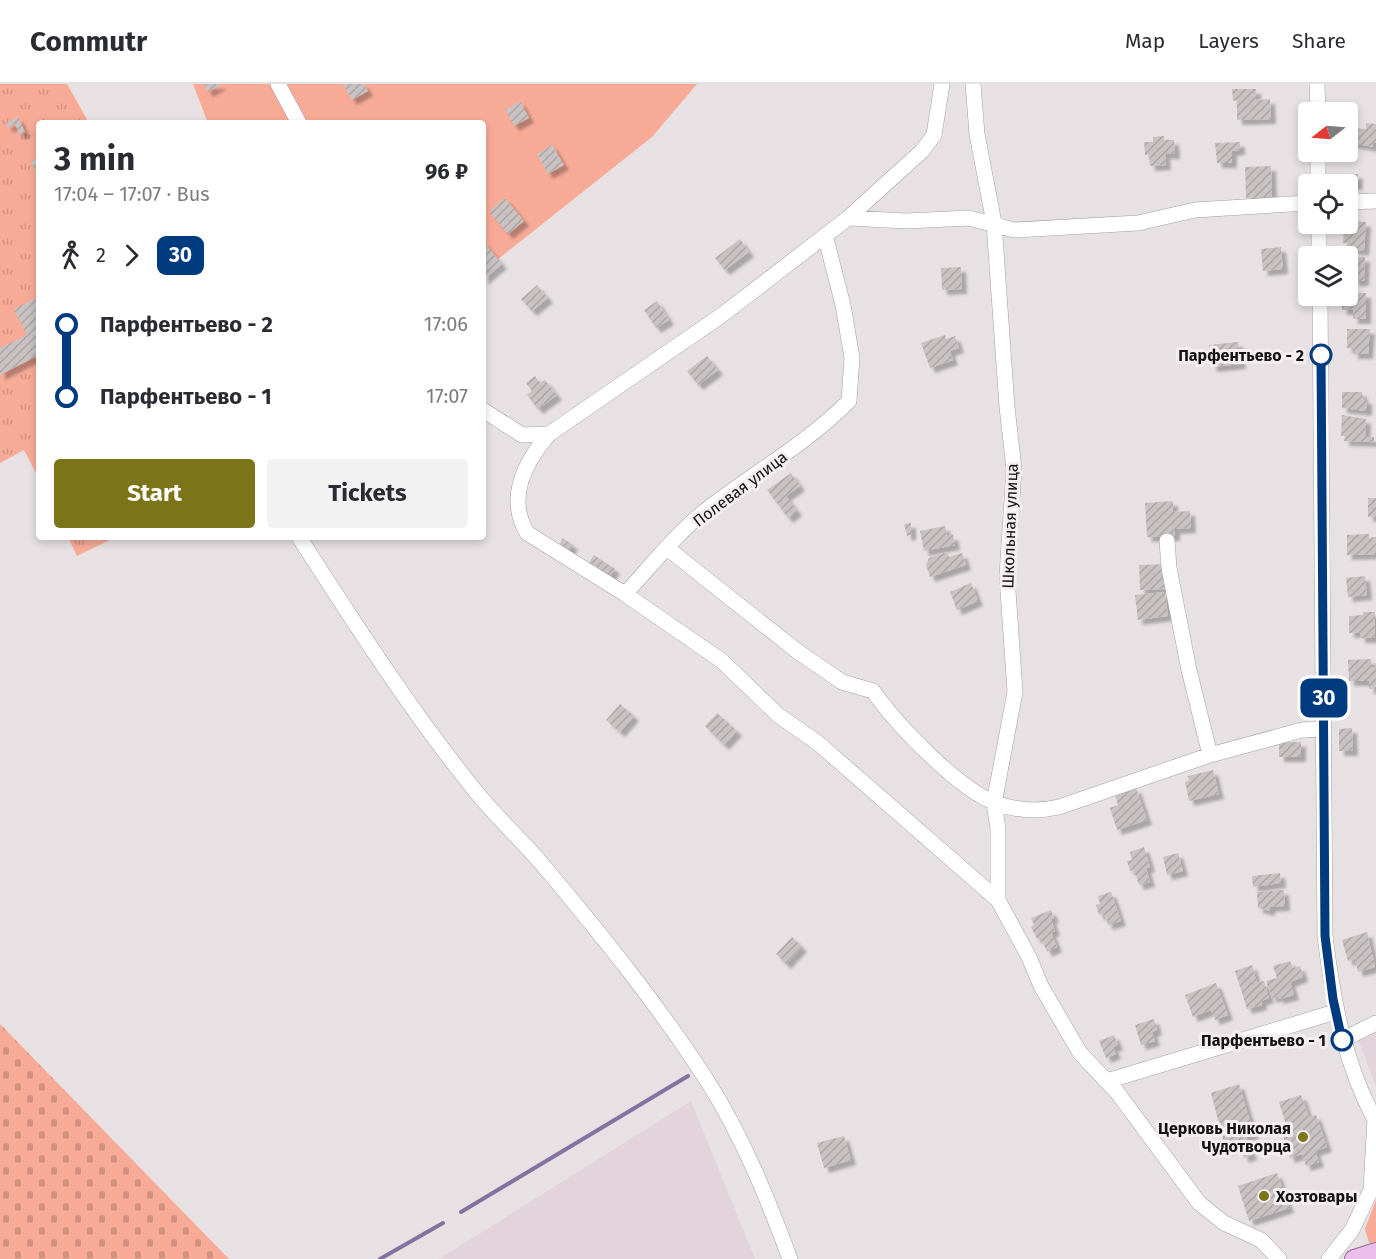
<!DOCTYPE html>
<html lang="en">
<head>
<meta charset="utf-8">
<style>
  body { margin:0; font-family:"Fira Sans",sans-serif; background:#f2f2f3; color:#2b2b33; height:100vh; display:flex; flex-direction:column; font-size:22px; white-space:nowrap }
  * { box-sizing:border-box; margin:0 }
  p { font-size:20px; color:#7c7c81 }
  .icon { flex:none; width:33px; height:33px; fill:none; stroke:currentColor; stroke-width:2; stroke-linecap:round; stroke-linejoin:round }
  .map { position:relative; flex:1; overflow:hidden }
  .drawer { position:absolute; left:36px; top:36px; width:450px; height:420px; display:flex; flex-direction:column; background:#fff; border-radius:6px; box-shadow:0 3px 9px #0003 }
  .drawer>* { flex:none }
  .badge { padding:0 12px; border-radius:9px; font-size:21px; line-height:39px }
  .needle { width:39px; rotate:253deg }
  .fabs { position:absolute; left:1298px; top:18px; display:grid; gap:12px }
  .fabs a { display:grid; place-items:center; width:60px; height:60px; border-radius:6px; background:#fff; box-shadow:0 3px 9px #0003; font-size:30px }
  .map>.badge { position:absolute; translate:-50% -50%; box-shadow:0 0 0 3px #fff }
  .legs { display:flex; align-items:center; gap:9px; height:66px; padding:0 18px; font-size:20px }
  .legs p { margin-inline-start:auto }
  .headline { display:flex; align-items:center; justify-content:space-between; height:102px; padding:0 18px }
  h1 { font-size:33px; font-weight:700; line-height:45px }
  .cta { display:flex; gap:12px; margin-top:auto; padding:12px 18px }
  .cta a { flex:1; height:69px; border-radius:6px; background:#7c7418; color:#fff; font-size:24px; font-weight:700; line-height:69px; text-align:center }
  .cta a+a { background:#f2f2f3; color:#2b2b33 }
  ul { padding:0 18px; list-style:none }
  li { display:flex; align-items:center; gap:21px; height:72px; font-size:22px }
  li i { display:grid; place-items:center; width:9px; height:100%; margin:0 8px; background:currentColor }
  li i::after { content:''; width:15px; height:15px; margin:-8px; border:4px solid; border-radius:50%; background:#fff }
  li p { margin-inline-start:auto }
  li:first-child i { background:linear-gradient(#0000 50%,currentColor 0) }
  li:last-child i { background:linear-gradient(currentColor 50%,#0000 0) }
  header { display:flex; align-items:center; gap:36px; box-sizing:border-box; height:84px; padding:0 30px; background:#fff; border-bottom:2px solid #e1e1e2 }
  header strong { font-size:28px }
  nav { display:flex; gap:33px; margin-inline-start:auto; font-size:21px }
  .map>svg:first-child { display:block }
  .built { fill:#e2d4da }
  .green { fill:#f7ab97 }
  .cemetery { fill:url(#cemetery-stones) }
  .park { fill:url(#park-tufts) }
  .lines { fill:none; stroke-linecap:round; stroke-linejoin:round }
  .stream { stroke:#8571a0; stroke-width:4 }
  .building { fill:url(#building-hatch); filter:url(#shadow) }
  .minor-casing { stroke:#a6a0a2; stroke-width:16 }
  .major-casing { stroke:#956597; stroke-width:20 }
  .minor { stroke:#fff; stroke-width:15 }
  .major { stroke:#e9beeb; stroke-width:18 }
  .line-1-casing { stroke:#fff; stroke-width:14 }
  .line-1 { stroke:#003b80; stroke-width:9 }
  .stop-1-dot { fill:#fff; stroke:#003b80; stroke-width:3 }
  .poi-dot { fill:#7c7418; stroke:#f5eef1; stroke-width:2 }
  .labels { text-anchor:middle; dominant-baseline:central; stroke-width:6; stroke-linejoin:round; paint-order:stroke }
  .stop-label { font-size:16px; font-weight:bold; fill:#141212; stroke:#f5eef1; text-anchor:end }
  .street-label { font-size:16px; fill:#141212; stroke:#f5eef1 }
  .poi-label { font-size:16px; font-weight:bold; fill:#141212; stroke:#f5eef1; text-anchor:end }
</style>
</head>
<body>
<header>
<strong>Commutr</strong>
<nav><a>Map</a><a>Layers</a><a>Share</a></nav>
</header>
<div class="map">
<svg width="1376" height="1175" viewBox="0 0 1376 1175">
  <defs>
    <pattern id="cemetery-stones" width="16" height="16" patternUnits="userSpaceOnUse" patternTransform="scale(1.5)"><rect width="16" height="16" fill="#f7ab97"/><path d="M2 7V4a2 2 0 0 1 4 0v3zM10 15v-3a2 2 0 0 1 4 0v3z" fill="#d39281"/></pattern>
    <pattern id="park-tufts" width="24" height="20" patternUnits="userSpaceOnUse" patternTransform="scale(1.5)"><rect width="24" height="20" fill="#f7ab97"/><path d="M3 7l-1-3M5 7V3M7 7l1-3M15 17l-1-3M17 17v-4M19 17l1-3" fill="none" stroke="#d39281"/></pattern>
    <pattern id="building-hatch" width="6" height="6" patternUnits="userSpaceOnUse" patternTransform="scale(1.5)"><rect width="6" height="6" fill="#c9c2c3"/><path d="M-1 1l2-2M0 6l6-6M5 7l2-2" fill="none" stroke="#aca6a6"/></pattern>
    <filter id="shadow"><feDropShadow dx="5" dy="5" stdDeviation="1.5" flood-color="#0004"/></filter>
  </defs>
  <rect width="100%" height="100%" fill="#e7e1e4"/>
  <path class="built" d="M1376,942v61l-19,-51z
    M691,1017l64,158h-316z"/>
  <path class="green" d="M193,0h504l-45,53 -169,134v-148h-275z
    M1376,1116v42l-7,1 -4,-14z"/>
  <path class="cemetery" d="M0,940l229,235h-229z"/>
  <path class="park" d="M0,0h67l22,39h-50v356l-15,-29 -24,13z
    M68,453h48l-39,19z"/>
  <g class="lines">
    <path class="stream" d="M461,1128l227,-136
      M380,1175l63,-36"/>
  </g>
  <path class="building" d="M204,0h18l-14,8z
    M343,0h21l4,7 -16,9z
    M1232,5h24v11l14,-1 1,20 -34,1v-20l-4,1z
    M520,17l9,17 -15,8 -9,-16z
    M18,33l7,15 -5,3 -5,-11 -7,4 -2,-5z
    M1366,39l10,1v19h-3v4l-26,-5v-14l19,1z
    M1164,52v4h10l1,14h-10l1,11 -16,1 -1,-11h-4l-1,-13h9v-5z
    M1240,58v8l-8,1v12h-15l-2,-20z
    M552,61l12,20 -16,9 -11,-20z
    M38,74l1,11 -4,1 -4,-9z
    M1271,82l1,31 -26,1 -1,-31z
    M1347,90h11l-1,11 -11,-1z
    M505,114l19,23 -16,13 -19,-22z
    M1356,137l10,1 -2,29 -17,-3v-5h-4l1,-14 12,1z
    M740,155l9,13 -24,18 -10,-12z
    M483,157l19,23 -19,16z
    M1281,163l2,22 -20,2 -2,-22z
    M1354,173h11l-1,24h-10v-5h-7v-13h7z
    M961,183l1,22 -20,1 -1,-22z
    M537,201l11,13 -16,13 -11,-12z
    M1353,209h13v26h-13v-9h-11v-12h11z
    M36,214l3,5v52l-39,20v-27l27,-13 -13,-26z
    M657,217l12,19 -13,8 -12,-18z
    M1347,245h23l-2,25h-15v-6h-6z
    M945,251l1,4 9,-3 4,12 -9,3 3,9 -23,8 -9,-25z
    M1238,258l3,22 -29,3 -3,-22z
    M707,272l11,14 -20,15 -11,-14z
    M535,292l5,7 5,-3 12,15 -19,14 -11,-14 5,-4 -6,-8z
    M1342,308h20l1,7h4v12l-25,-3z
    M1342,331l24,4 -1,18h9v5l-30,-1 1,-5h-4z
    M791,389l9,13 -14,10 11,15 -9,7 -21,-28z
    M1368,414h8v19h-8z
    M1173,417v11l17,-1 1,17 -16,1v7l-28,1 -2,-34z
    M911,439v12l-4,1 -3,-12z
    M945,442l2,10 6,-1 2,10 -31,6 -4,-20z
    M1369,450v4l7,-1v17l-29,1v-20z
    M563,454l10,7 -6,9 -10,-6z
    M947,468l2,5 13,-4 4,12 -36,12 -4,-12 3,-7z
    M594,471l21,14 -8,11 -20,-14z
    M1165,480l1,25 -26,1 -1,-25z
    M1365,492l2,19 -19,2 -2,-19z
    M971,499l7,18 -21,9 -7,-18z
    M1165,508l3,24 -30,4 -3,-25z
    M1363,528h12v26h-15v-6l-11,1v-17l14,-1z
    M1371,575l1,8h4v22h-7v-8h-20l-1,-21z
    M620,620l14,12 -14,16 -14,-12z
    M717,629l20,18 -13,14 -19,-19z
    M1352,644l1,23h-14v-22z
    M1279,658h22v15h-22z
    M1213,686l6,24 -30,7 -4,-19 4,-1 -1,-5z
    M1136,704l11,32 -30,10 -7,-22 8,-3 -3,-10z
    M1144,763l6,20 -4,1 4,14 -11,3 -5,-15 -4,1 -3,-10 5,-1 -2,-8z
    M1178,769l5,18 -16,4 -4,-18z
    M1280,789l1,10 -28,4 -1,-11z
    M1284,806l1,16 -15,1v4l-12,-3 -1,-16z
    M1111,808l10,29 -13,4 -4,-12 -5,2 -3,-10 4,-1 -2,-8z
    M1051,826l3,8 -3,1 4,12 -4,1 6,15 -10,5 -6,-15 -4,2 -6,-12 3,-2 -3,-7z
    M1367,848l8,35 -17,5 -3,-13 -7,2 -6,-21z
    M792,853l10,10 -16,17 -10,-10z
    M1290,877l3,7 7,-2 3,11 -13,5 4,13 -15,4 -1,-3 -6,2 -6,-17 11,-3 -4,-12z
    M1252,881l5,18 7,-2 5,17 -8,3 1,4 -15,4 -12,-38z
    M1216,899l12,32 -13,5 -4,-10 -18,7 -8,-22z
    M1154,935l3,11 -5,2 3,9 -14,4 -6,-20z
    M1114,951l4,10 -5,2 3,7 -10,4 -7,-17z
    M1239,1000l15,50 -8,2 6,19 -8,3 -4,-13 -14,5 -15,-57z
    M1301,1011l8,22 7,-2 11,32 -12,4 4,11 -13,4 -4,-12 -12,4 -10,-31 6,-2 -7,-23z
    M844,1052l7,24 -27,8 -7,-25z
    M1277,1089l12,35 -40,13 -11,-35z"/>
  <g class="lines">
    <defs>
      <path id="minor" d="M278,0l21,39
        M973,0l4,50 17,89 13,184 7,62 -7,107 8,116 -21,111 4,26v71
        M1317,0l1,28
        M1318,68v32
        M1347,118l29,-1
        M848,134l74,-67 12,-16 8,-51
        M1319,140v32
        M1320,212l5,640c8,65 19,127 51,186
        M483,326l39,25 27,-1
        M299,453c56,87 113,176 178,256 22,27 48,50 70,77 56,67 112,136 159,209 36,56 61,118 84,180
        M1167,457l2,27 20,102 21,85
        M667,464l130,103 45,31 31,9c22,32 86,99 123,112 21,8 41,9 63,4l151,-52 92,-25 22,-1
        M625,510c26,-28 51,-60 81,-84 48,-37 100,-66 143,-109l3,-43 -9,-53 -18,-70
        M1342,956l34,-17
        M1107,997l228,-69
        M1279,1175l-18,-19 -37,-17 -25,-20 -82,-111 -37,-39 -39,-67 -12,-29 -31,-57 -180,-157 -40,-28 -56,-54 -97,-67 -98,-61c-21,-36 -2,-71 22,-99l173,-119 126,-97 58,3 63,-3 45,12 124,-7 57,-13 113,-7
        M1329,1175l23,-29 19,-40 4,-71"/>
      <path id="major" d="M1354,1175l22,-7"/>
    </defs>
    <use href="#minor" class="minor-casing"/>
    <use href="#major" class="major-casing"/>
    <use href="#minor" class="minor"/>
    <use href="#major" class="major"/>
  </g>
  <g class="lines">
    <defs>
      <path id="line-1" d="M1321,271l4,581 8,63 9,41"/>
    </defs>
    <use href="#line-1" class="line-1-casing"/>
    <use href="#line-1" class="line-1"/>
  </g>
  <g class="stop-1-dot">
    <circle cx="1321" cy="271" r="10"/>
    <circle cx="1342" cy="956" r="10"/>
  </g>
  <g class="poi-dot">
    <circle cx="1303" cy="1053" r="6"/>
    <circle cx="1264" cy="1112" r="6"/>
  </g>
  <g class="labels">
    <g class="stop-label">
      <text x="1304" y="271">Парфентьево - 2</text>
      <text x="1326" y="956">Парфентьево - 1</text>
    </g>
    <g class="street-label">
      <text transform="translate(740 405) rotate(-37)">Полевая улица</text>
      <text transform="translate(1010 442) rotate(-88)">Школьная улица</text>
    </g>
    <g class="poi-label">
      <text x="1291" y="1044">Церковь Николая<tspan x="1291" dy="18">Чудотворца</tspan></text>
      <text x="1276" y="1112" text-anchor="start">Хозтовары</text>
    </g>
  </g>
</svg>
<div class="fabs">
<a><svg class="needle" viewBox="-14 -14 28 28"><path d="M0-13l5 13h-10z" fill="#e53935"/><path d="M0 13l5-13h-10z" fill="#7c7c81"/></svg></a>
<a><svg class="icon" aria-label="locate" viewBox="0 0 24 24"><circle cx="12" cy="12" r="6"/><path d="M12 2v4M12 18v4M2 12h4M18 12h4"/></svg></a>
<a><svg class="icon" aria-label="layers" viewBox="0 0 24 24"><path d="M12 4l9 5-9 5-9-5zM3 14l9 5 9-5"/></svg></a>
</div>
<b class="badge" style="left:1324px;top:614px;background:#003b80;color:#fff">30</b>
<section class="drawer">
<div class="headline"><div><h1>3 min</h1><p>17:04 – 17:07 · Bus</p></div><b>96 ₽</b></div>
<div class="legs"><svg class="icon" aria-label="walk" viewBox="0 0 24 24"><circle cx="13" cy="4" r="2"/><path d="M13 8l-2 6 4 7M11 14l-3 7M7 12l3-4h3l4 4"/></svg>2<svg class="icon" aria-label="forward" viewBox="0 0 24 24"><path d="M9 5l7 7-7 7"/></svg><b class="badge" style="background:#003b80;color:#fff">30</b></div>
<ul>
<li><i style="color:#003b80"></i><b>Парфентьево - 2</b><p>17:06</p></li>
<li><i style="color:#003b80"></i><b>Парфентьево - 1</b><p>17:07</p></li>
</ul>
<div class="cta"><a>Start</a><a>Tickets</a></div>
</section>
</div>
</body>
</html>
